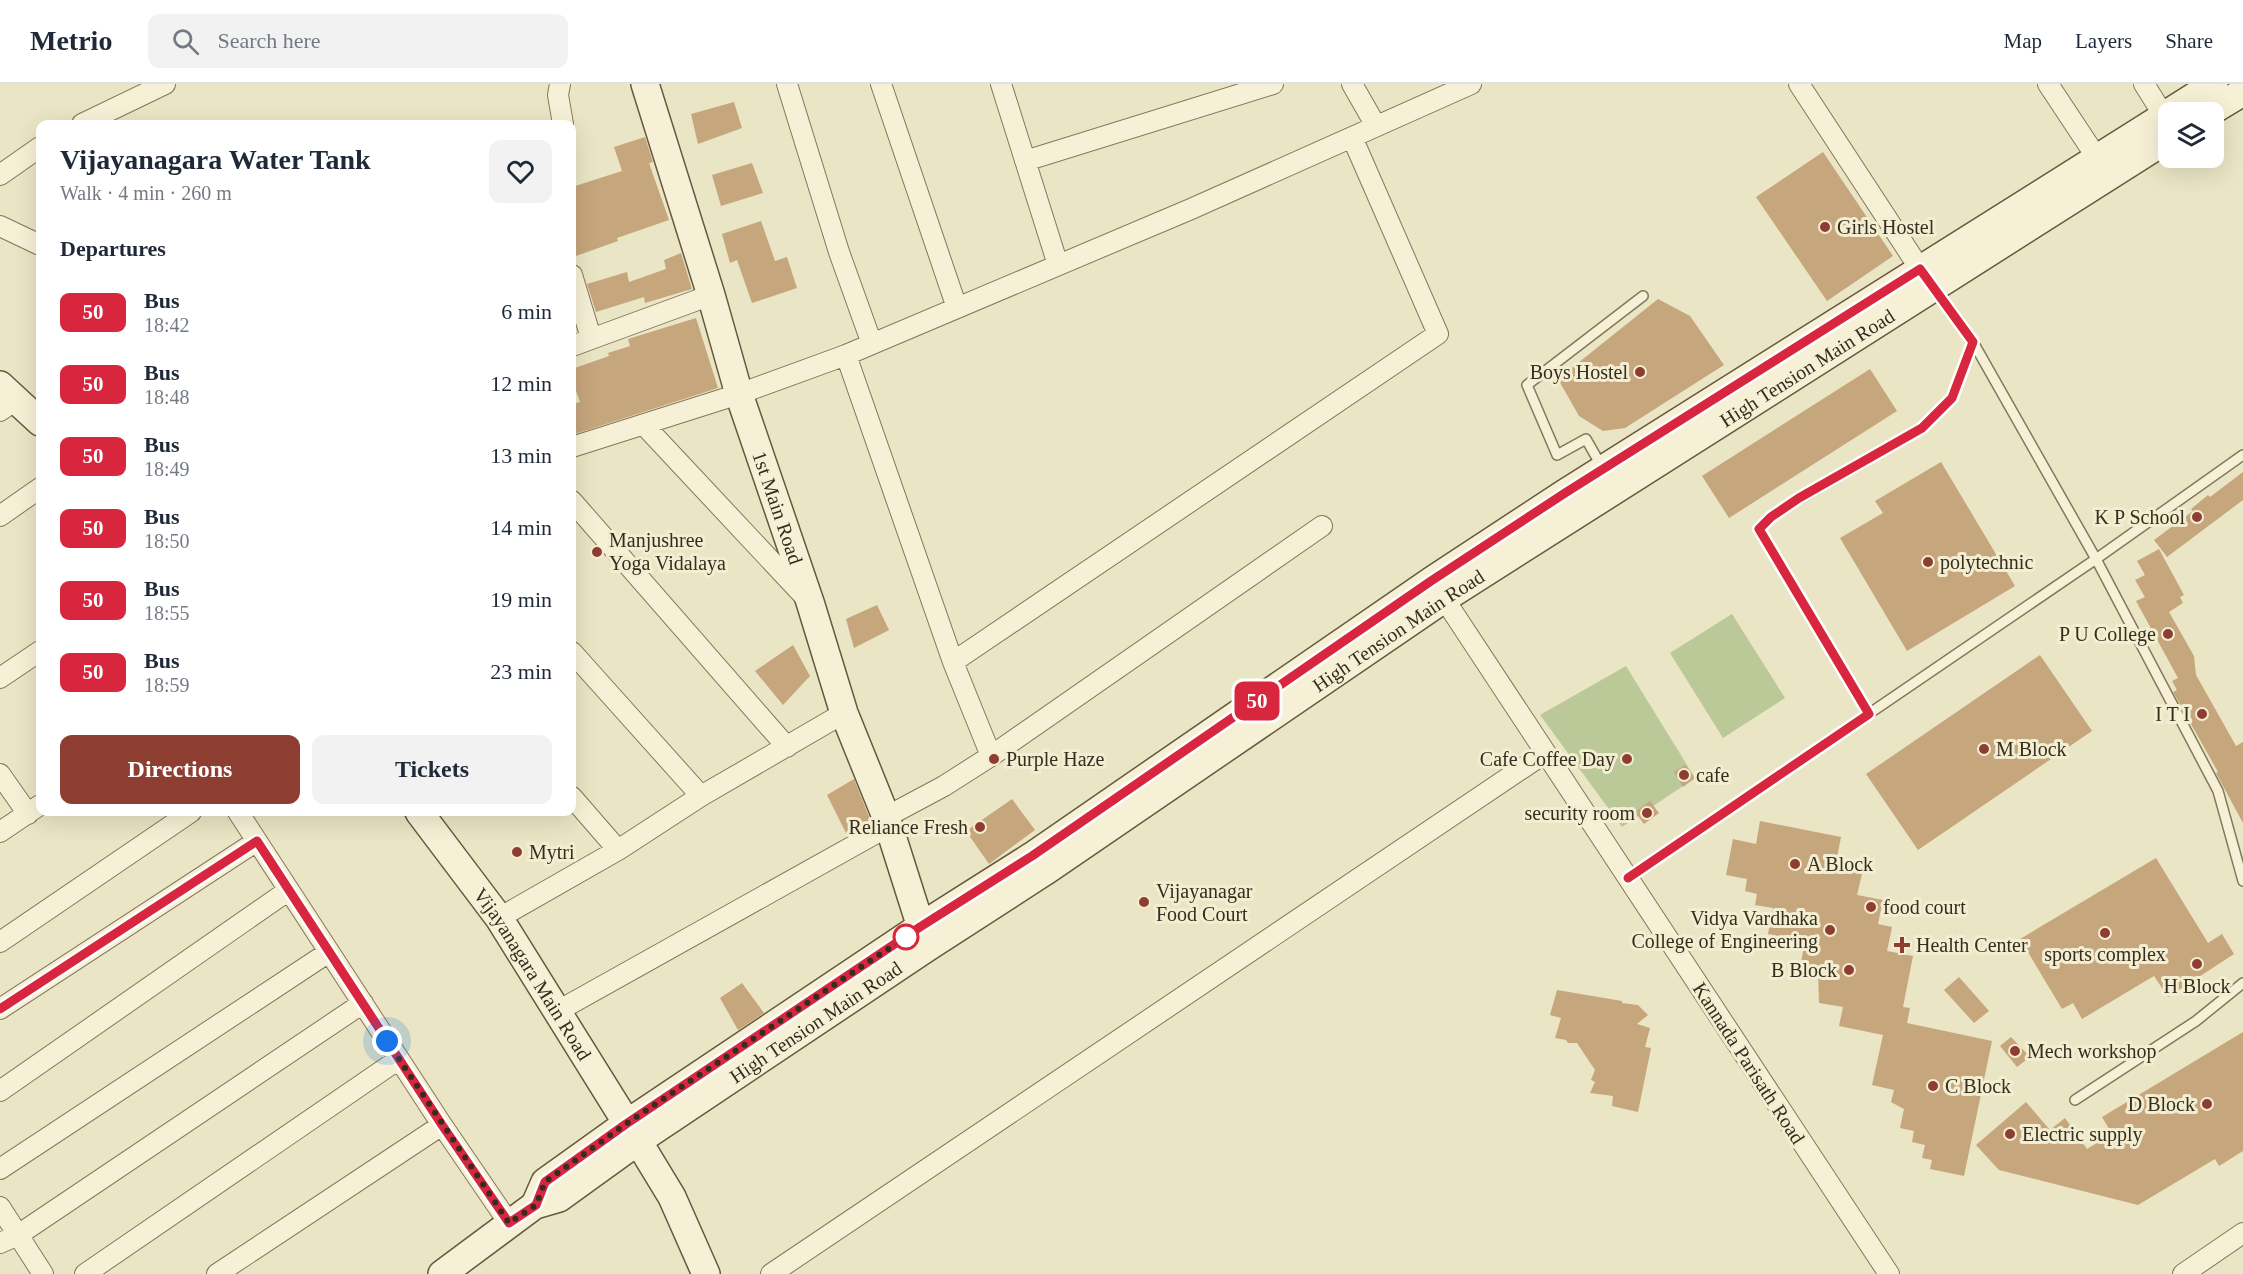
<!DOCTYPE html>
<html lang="en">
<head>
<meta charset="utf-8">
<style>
  body { margin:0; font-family:Georgia,serif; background:#f2f2f3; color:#1f2937; height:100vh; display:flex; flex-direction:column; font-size:22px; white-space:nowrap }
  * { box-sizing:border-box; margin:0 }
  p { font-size:20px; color:#747a83 }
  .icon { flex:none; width:33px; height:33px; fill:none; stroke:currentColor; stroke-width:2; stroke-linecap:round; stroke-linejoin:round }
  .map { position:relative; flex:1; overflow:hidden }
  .details { position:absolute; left:36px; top:36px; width:540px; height:696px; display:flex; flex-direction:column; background:#fff; border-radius:12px; box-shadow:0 6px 24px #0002 }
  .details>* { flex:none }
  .badge { padding:0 12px; border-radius:9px; font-size:21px; line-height:39px }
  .controls { position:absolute; left:2158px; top:18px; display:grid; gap:12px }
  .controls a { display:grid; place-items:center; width:66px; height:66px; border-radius:12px; background:#fff; box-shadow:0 6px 24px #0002; font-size:30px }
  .you { position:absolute; width:30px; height:30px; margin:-15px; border:4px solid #fff; border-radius:50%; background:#1a73e8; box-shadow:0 0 0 9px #1a73e833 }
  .map>.badge { position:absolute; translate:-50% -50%; box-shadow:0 0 0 3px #fff }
  h2 { padding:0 24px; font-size:22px; line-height:54px }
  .round { display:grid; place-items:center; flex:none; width:63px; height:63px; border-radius:12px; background:#f2f2f3 }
  .overview { display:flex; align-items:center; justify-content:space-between; height:102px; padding:0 24px }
  h1 { font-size:28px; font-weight:700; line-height:45px }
  .button { display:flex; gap:12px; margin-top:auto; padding:12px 24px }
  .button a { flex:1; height:69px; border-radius:12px; background:#8e3e30; color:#fff; font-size:24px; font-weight:700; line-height:69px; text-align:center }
  .button a+a { background:#f2f2f3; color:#1f2937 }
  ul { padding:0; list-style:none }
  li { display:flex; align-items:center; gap:18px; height:72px; padding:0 24px }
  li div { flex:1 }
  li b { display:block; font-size:22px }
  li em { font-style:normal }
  li .badge { min-width:66px; font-weight:700; text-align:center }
  header { display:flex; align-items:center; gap:36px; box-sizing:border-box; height:84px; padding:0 30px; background:#fff; border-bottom:2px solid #e0e1e3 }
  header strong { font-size:28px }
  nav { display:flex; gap:33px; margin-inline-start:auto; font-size:21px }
  .search { width:420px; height:54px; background:#f2f2f3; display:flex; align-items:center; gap:15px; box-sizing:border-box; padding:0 21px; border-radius:12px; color:#747a83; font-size:22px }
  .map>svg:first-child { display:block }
  .green { fill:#bbc898 }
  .building { fill:#c6a67c }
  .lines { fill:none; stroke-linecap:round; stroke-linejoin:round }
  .lane-casing { stroke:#83775c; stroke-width:12 }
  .street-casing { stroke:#83775c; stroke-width:22 }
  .secondary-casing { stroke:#65583f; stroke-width:30 }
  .lane { stroke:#f6f1d6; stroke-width:9 }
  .street { stroke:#f6f1d6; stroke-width:20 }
  .secondary { stroke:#f6f1d6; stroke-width:27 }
  .line-casing { stroke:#fff; stroke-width:14 }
  .line { stroke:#d7263d; stroke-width:9 }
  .walk { stroke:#352d1e; stroke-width:6; stroke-dasharray:0 10.8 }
  .poi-dot { fill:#8e3e30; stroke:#f3eed2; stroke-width:2 }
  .stop-dot { fill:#fff; stroke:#d7263d; stroke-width:3 }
  .labels { text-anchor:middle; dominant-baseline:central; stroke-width:6; stroke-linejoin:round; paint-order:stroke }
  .poi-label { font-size:20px; fill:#352d1e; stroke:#f3eed2; text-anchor:start }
  .street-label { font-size:20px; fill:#352d1e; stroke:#f3eed2 }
</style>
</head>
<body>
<header>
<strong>Metrio</strong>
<div class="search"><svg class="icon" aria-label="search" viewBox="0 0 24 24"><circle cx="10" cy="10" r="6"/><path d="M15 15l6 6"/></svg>Search here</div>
<nav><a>Map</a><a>Layers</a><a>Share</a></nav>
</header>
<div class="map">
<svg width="2243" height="1190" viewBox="0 0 2243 1190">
  <rect width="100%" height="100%" fill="#eae5c4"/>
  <path class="green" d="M1732,530l53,84 -62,40 -53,-85z
    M1626,582l69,112 -73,49 -82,-112z"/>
  <path class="building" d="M734,18l8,26 -44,16 -7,-30z
    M645,53l8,25 -4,1 20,57 -52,18 1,3 -42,15 -4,-18v-51l50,-16 -8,-24z
    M1823,68l70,104 -66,45 -71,-104z
    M752,79l11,30 -42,13 -9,-31z
    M761,137l14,40 12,-4 10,31 -45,15 -15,-43 -7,3 -8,-29z
    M681,169l11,36 -47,14 -1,-6 -48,15 -9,-28 40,-12 2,10 37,-13 -2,-9z
    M1658,215l32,17 34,49 -99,63 -22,3 -24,-15 -21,-37z
    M696,234l22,70 -146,47v-31l8,-2 -8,-22v-11l37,-13 -1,-3 22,-7 -2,-7z
    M1870,285l27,42 -168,107 -27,-42z
    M1941,378l74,124 -108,65 -67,-113 43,-25 -8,-12z
    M2243,388v28l-76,57 -13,-17 39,-29 -2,-2 17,-14 2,2z
    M2159,465l25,46 -4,2 3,6 -14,9 25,44 2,19 40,71 7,-4v81l-27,-50 2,-1 -45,-80 4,-2 -5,-9 6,-3 -42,-77 9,-4 -10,-17 10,-5 -8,-14z
    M877,521l12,25 -35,18 -8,-29z
    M793,561l17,31 -27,29 -28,-34z
    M2040,571l52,76 -174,119 -52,-76z
    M1685,681l10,13 -12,9 -9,-15z
    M854,695l17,43 -24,13 -20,-40z
    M1012,715l23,31 -46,34 -23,-33z
    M1650,717l9,12 -15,11 -9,-12z
    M1760,737l81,16 -6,31 27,6 -5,21 26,5 -5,24 14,3 -5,24 26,5 -10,51 7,1 -3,15 85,18 -28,135 -34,-7 2,-9 -10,-2 3,-13 -13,-3 2,-11 -14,-3 4,-19 -13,-7 3,-12 -22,-5 11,-50 -44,-9 4,-19 -24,-4 -1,-31 -18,-4 5,-27 -37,-7 5,-26 -18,-3 2,-11 -12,-3 2,-12 -21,-4 7,-36 23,5z
    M2156,774l52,85 14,-9 12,20 -66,43 -14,-21 -72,43 -9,-16 -11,6 -42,-70z
    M1959,893l30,34 -15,12 -30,-33z
    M742,899l22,30 -26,17 -18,-32z
    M1557,906l65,11v2l16,2 10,10 -11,9 13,4 -5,19 6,1 -13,64 -26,-6 1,-10 -23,-3 5,-11 -4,-2 4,-10 -18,-27h-9l-2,-3 -11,-2 6,-20 -11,-3z
    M2243,948v119l-24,15 -4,-7 -77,46 -139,-35 -23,-25 50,-43 24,28 15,-12 22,31 25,-15 -10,-17z
    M2011,953l19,20 -13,10 -17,-21z"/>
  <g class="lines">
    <defs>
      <path id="lane" d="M1935,205l38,53 123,217 122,232 25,90
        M1602,383l-16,-28 -29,16 -30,-70 116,-89
        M1869,630l-110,-185 12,-12 28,-18 123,-71 30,-30 21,-56
        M1628,794l468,-319 147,-104
        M2075,1016l121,-79 47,-38"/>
      <path id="street" d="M560,0l-2,11 5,29
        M787,0l52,168 33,92
        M881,0l76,224
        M1001,0l57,181
        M1352,0l24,42
        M1799,0l121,185
        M2048,0l49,74
        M2144,0l20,32
        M82,40l83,-40
        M1025,77l248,-77
        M0,91l40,-28
        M0,142l40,19
        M572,191l19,63
        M572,262l139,-51
        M846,271l107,307 38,94
        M0,327l16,-11
        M644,341l160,171
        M572,363l167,-53 107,-39 345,-146 280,-125
        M572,417l215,246
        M0,432l40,-28
        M1437,504l452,686
        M572,568l129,144
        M953,578l485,-328 -86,-197
        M0,594l40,-27
        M0,690l28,40
        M572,713l46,53
        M238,728l204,313 67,98
        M886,733l58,-31 47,-30 331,-230
        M0,748l40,-27
        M499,834l119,-68 83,-54 143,-83
        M0,858l191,-130
        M0,925l257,-168
        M556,928l333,-186
        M0,1007l289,-201
        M0,1085l329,-217
        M0,1123l43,67
        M0,1159l18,-8 345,-232
        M85,1190l314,-215
        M217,1190l225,-149
        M771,1190l774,-521
        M2183,1190l60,-41"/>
      <g id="secondary">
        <path id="s1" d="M645,0l66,211 28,99 71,208 34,111 42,104 40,126"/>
        <path d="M2170,28l44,-28"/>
        <path d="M2210,28l33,-20"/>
        <path d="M0,301l40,37"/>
        <path id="s2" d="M419,728l80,106 139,223 34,56 34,77"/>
        <path d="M535,1121l10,-23 81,-58 294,-197 112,-71 399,-275 134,-88 604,-380"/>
        <path id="s3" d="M442,1190l93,-69 24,-7 79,-57 290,-194 116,-75 401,-274 724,-460"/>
      </g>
    </defs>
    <use href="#lane" class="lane-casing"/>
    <use href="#street" class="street-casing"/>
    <use href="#secondary" class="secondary-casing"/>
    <use href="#lane" class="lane"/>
    <use href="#street" class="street"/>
    <use href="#secondary" class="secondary"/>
  </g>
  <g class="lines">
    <defs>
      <path id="line" d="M0,925l257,-168 185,284 67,98 27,-18 9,-23 81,-58 294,-197 112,-71 399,-275 134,-88 355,-224 53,73 -21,56 -30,30 -123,70 -28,19 -12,12 110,185 -241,164"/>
    </defs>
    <use href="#line" class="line-casing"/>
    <use href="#line" class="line"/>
    <path class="walk" d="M387,957l122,182 27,-18 9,-23 81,-58 280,-187"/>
  </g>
  <g class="poi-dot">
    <circle cx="1825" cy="143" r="6"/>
    <circle cx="1640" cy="288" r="6"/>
    <circle cx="2197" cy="433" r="6"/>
    <circle cx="597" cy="468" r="6"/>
    <circle cx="1928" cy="478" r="6"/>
    <circle cx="2168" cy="550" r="6"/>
    <circle cx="2202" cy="630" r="6"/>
    <circle cx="1984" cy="665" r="6"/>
    <circle cx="994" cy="675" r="6"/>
    <circle cx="1627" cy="675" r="6"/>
    <circle cx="1684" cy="691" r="6"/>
    <circle cx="1647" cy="729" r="6"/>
    <circle cx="980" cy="743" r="6"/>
    <circle cx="517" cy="768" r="6"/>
    <circle cx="1795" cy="780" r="6"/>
    <circle cx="1144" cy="818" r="6"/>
    <circle cx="1871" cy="823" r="6"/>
    <circle cx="1830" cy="846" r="6"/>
    <circle cx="2105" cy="849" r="6"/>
    <path d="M1899 852h6v6h6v6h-6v6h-6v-6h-6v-6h6z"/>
    <circle cx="2197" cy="880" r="6"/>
    <circle cx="1849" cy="886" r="6"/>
    <circle cx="2015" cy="967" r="6"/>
    <circle cx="1933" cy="1002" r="6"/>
    <circle cx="2207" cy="1020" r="6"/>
    <circle cx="2010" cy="1050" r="6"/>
  </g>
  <circle class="stop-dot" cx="906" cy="853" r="12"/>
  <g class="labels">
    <g class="poi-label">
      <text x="1837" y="143">Girls Hostel</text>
      <text x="1628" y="288" text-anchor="end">Boys Hostel</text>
      <text x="2185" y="433" text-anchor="end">K P School</text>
      <text x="609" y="456">Manjushree<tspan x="609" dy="23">Yoga Vidalaya</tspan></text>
      <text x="1940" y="478">polytechnic</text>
      <text x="2156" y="550" text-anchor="end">P U College</text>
      <text x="2190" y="630" text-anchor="end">I T I</text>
      <text x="1996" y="665">M Block</text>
      <text x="1006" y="675">Purple Haze</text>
      <text x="1615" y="675" text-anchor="end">Cafe Coffee Day</text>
      <text x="1696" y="691">cafe</text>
      <text x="1635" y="729" text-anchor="end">security room</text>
      <text x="968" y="743" text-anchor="end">Reliance Fresh</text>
      <text x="529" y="768">Mytri</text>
      <text x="1807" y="780">A Block</text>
      <text x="1156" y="807">Vijayanagar<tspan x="1156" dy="23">Food Court</tspan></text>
      <text x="1883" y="823">food court</text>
      <text x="1818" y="834" text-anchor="end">Vidya Vardhaka<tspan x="1818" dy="23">College of Engineering</tspan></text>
      <text x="1916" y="861">Health Center</text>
      <text x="2105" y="870" text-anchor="middle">sports complex</text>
      <text x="1837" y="886" text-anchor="end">B Block</text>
      <text x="2197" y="902" text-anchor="middle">H Block</text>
      <text x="2027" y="967">Mech workshop</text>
      <text x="1945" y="1002">C Block</text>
      <text x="2195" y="1020" text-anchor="end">D Block</text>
      <text x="2022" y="1050">Electric supply</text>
    </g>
    <g class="street-label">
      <text stroke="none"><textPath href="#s3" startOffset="1640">High Tension Main Road</textPath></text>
      <text stroke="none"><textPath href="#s1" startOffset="444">1st Main Road</textPath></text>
      <text stroke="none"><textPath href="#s3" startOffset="1154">High Tension Main Road</textPath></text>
      <text stroke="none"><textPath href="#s2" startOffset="198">Vijayanagara Main Road</textPath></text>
      <text stroke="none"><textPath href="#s3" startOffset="452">High Tension Main Road</textPath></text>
      <text transform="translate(1749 979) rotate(57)">Kannada Parisath Road</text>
    </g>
  </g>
</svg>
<div class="controls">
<a><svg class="icon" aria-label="layers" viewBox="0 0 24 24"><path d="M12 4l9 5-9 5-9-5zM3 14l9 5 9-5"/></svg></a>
</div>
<div class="you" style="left:387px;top:957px"></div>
<b class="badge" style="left:1257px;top:617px;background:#d7263d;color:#fff">50</b>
<section class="details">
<div class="overview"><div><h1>Vijayanagara Water Tank</h1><p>Walk · 4 min · 260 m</p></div><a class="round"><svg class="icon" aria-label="heart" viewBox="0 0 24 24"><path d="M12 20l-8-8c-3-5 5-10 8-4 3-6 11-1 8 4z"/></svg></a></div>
<h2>Departures</h2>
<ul>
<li><span class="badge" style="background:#d7263d;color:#fff">50</span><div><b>Bus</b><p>18:42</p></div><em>6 min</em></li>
<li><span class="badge" style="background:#d7263d;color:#fff">50</span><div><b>Bus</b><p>18:48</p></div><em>12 min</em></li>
<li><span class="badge" style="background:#d7263d;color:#fff">50</span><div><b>Bus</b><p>18:49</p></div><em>13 min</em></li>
<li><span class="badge" style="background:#d7263d;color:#fff">50</span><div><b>Bus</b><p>18:50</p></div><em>14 min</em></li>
<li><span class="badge" style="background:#d7263d;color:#fff">50</span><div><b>Bus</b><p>18:55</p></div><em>19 min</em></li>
<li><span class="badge" style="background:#d7263d;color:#fff">50</span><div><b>Bus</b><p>18:59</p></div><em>23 min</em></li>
</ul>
<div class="button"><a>Directions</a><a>Tickets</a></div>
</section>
</div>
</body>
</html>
